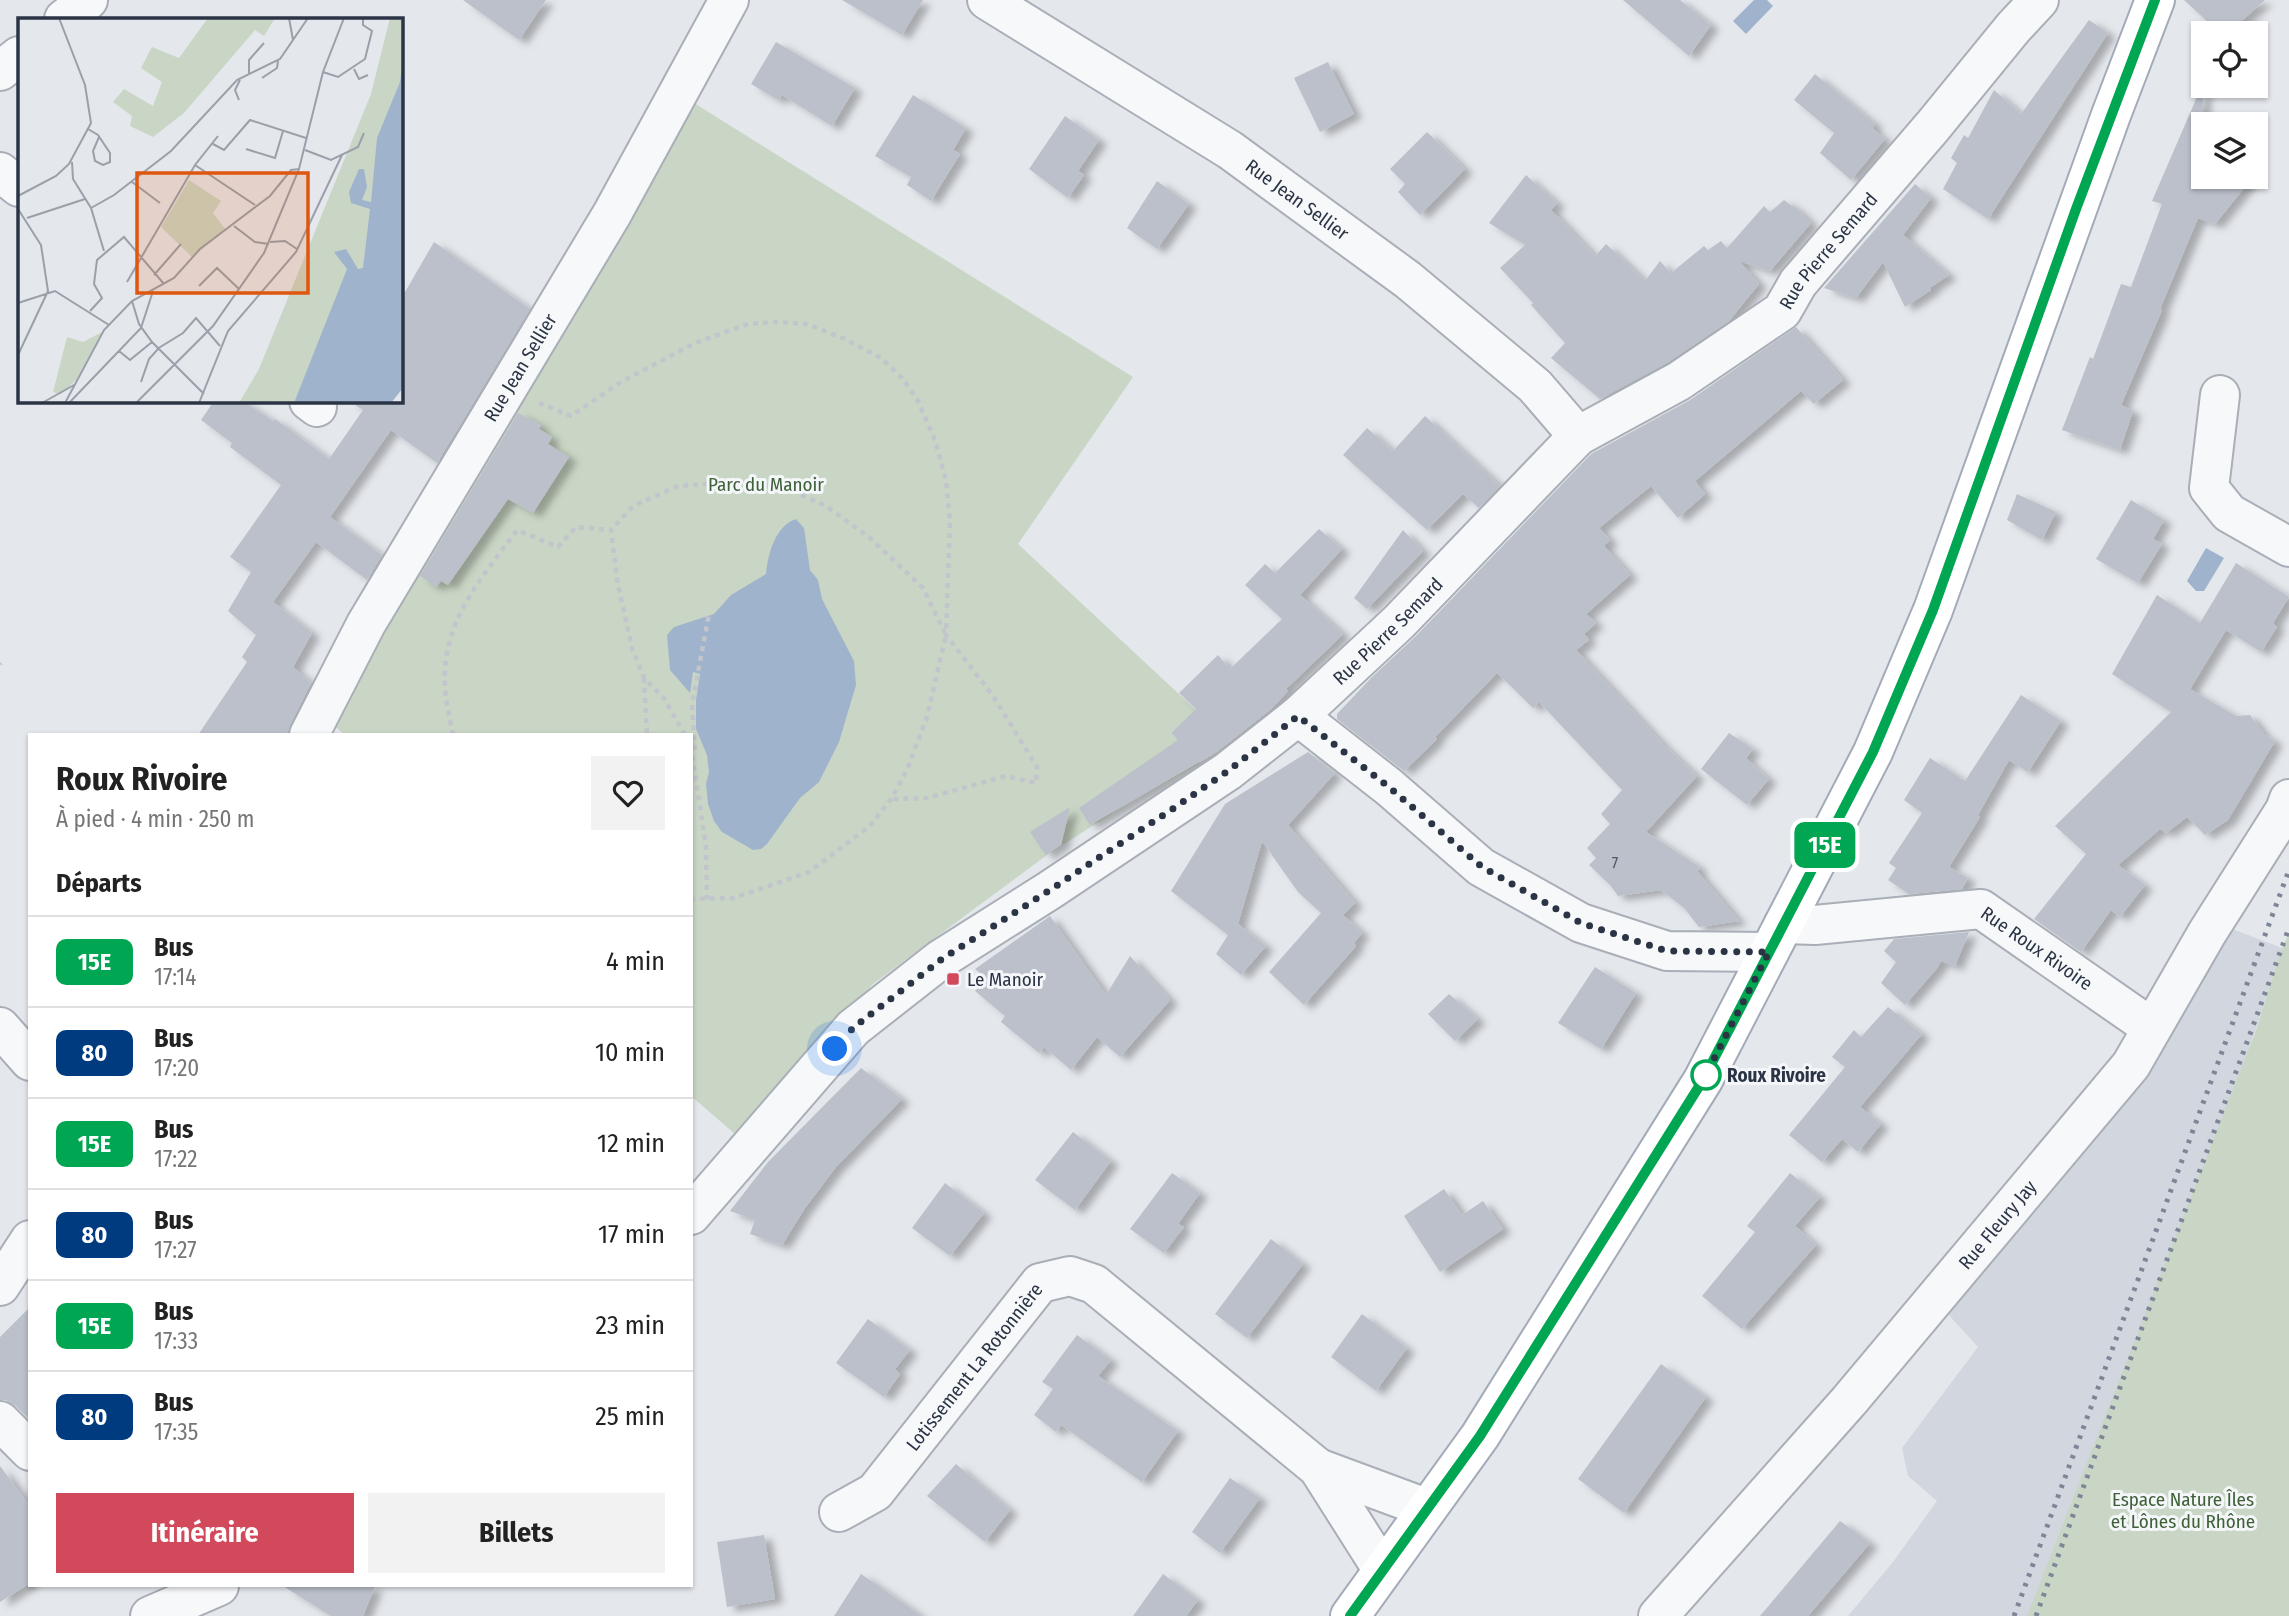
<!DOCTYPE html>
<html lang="fr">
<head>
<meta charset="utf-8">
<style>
  body { margin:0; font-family:"Fira Sans Condensed",sans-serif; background:#f2f2f2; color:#222; height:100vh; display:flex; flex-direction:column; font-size:26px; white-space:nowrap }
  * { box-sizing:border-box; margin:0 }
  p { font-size:23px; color:#767676 }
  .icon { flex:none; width:38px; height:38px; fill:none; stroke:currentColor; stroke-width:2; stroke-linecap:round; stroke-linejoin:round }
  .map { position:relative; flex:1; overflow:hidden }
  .drawer { position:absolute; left:28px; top:733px; width:665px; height:854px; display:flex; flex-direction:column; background:#fff; border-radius:0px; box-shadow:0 2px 5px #0004 }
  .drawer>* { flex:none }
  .badge { padding:0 14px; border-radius:10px; font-size:24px; line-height:46px }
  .controls { position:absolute; left:2191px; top:21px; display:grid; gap:14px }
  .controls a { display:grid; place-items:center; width:77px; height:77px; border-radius:0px; background:#fff; box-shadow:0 2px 5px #0004; font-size:35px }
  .you { position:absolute; width:35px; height:35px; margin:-18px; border:5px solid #fff; border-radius:50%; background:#1a73e8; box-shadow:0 0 0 10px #1a73e833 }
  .map>.badge { position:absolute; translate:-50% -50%; box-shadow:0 0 0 4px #fff }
  h2 { padding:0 28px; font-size:26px; line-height:63px }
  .round { display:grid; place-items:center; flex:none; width:74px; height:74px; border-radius:0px; background:#f2f2f2 }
  .head { display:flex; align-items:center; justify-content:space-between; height:119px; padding:0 28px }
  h1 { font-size:33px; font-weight:700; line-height:52px }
  .primary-button { display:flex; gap:14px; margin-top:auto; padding:14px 28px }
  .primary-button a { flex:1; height:80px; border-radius:0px; background:#d1495b; color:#fff; font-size:28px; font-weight:700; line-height:80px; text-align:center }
  .primary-button a+a { background:#f2f2f2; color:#222 }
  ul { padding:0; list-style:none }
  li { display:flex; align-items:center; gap:21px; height:91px; padding:0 28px; border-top:2px solid #e0e0e0 }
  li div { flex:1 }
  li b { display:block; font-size:26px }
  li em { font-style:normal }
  li .badge { min-width:77px; font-weight:700; text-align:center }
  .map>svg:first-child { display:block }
  .built { fill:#d2d6de }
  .green { fill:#c9d6c5 }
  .water { fill:#9fb4cc }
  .building { fill:#bbc0ca; filter:url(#shadow) }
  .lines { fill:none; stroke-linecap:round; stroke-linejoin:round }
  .minor-casing { stroke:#a9aeb7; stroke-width:42 }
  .major-casing { stroke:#a3abb8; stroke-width:42 }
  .path { stroke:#c2c5cb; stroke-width:4.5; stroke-dasharray:5 5; stroke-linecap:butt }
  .minor { stroke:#f7f8fa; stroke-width:38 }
  .major { stroke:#fff; stroke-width:38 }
  .rail { stroke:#7d8696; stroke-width:5; stroke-dasharray:3.5 7; stroke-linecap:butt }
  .line-casing { stroke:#fff; stroke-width:16 }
  .line { stroke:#00a651; stroke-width:10 }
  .walk { stroke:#2b3445; stroke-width:7; stroke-dasharray:0 12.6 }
  .poi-dot { fill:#d1495b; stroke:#f4f6f9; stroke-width:2.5 }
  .stop-dot { fill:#fff; stroke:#00a651; stroke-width:3.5 }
  .labels { text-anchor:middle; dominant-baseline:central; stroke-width:6; stroke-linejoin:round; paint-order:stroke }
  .number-label { font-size:16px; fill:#4f5766 }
  .street-label { font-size:19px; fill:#2b3445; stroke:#f4f6f9 }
  .park-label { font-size:19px; fill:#3f6138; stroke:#f4f6f9 }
  .poi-label { font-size:19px; fill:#2b3445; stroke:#f4f6f9; text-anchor:start }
  .stop-label { font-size:19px; font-weight:bold; fill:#2b3445; stroke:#f4f6f9; text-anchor:start }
  .inset-road { fill:none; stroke:#9a9fa9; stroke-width:2 }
  .view { fill:#df570f; fill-opacity:0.15; stroke:#df570f; stroke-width:3.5 }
  .inset-edge { fill:none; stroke:#2b3445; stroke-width:3.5 }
</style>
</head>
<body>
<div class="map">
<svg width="2289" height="1616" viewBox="0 0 2289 1616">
  <defs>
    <filter id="shadow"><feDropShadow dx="8" dy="4.5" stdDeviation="3.5" flood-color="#0004"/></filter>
  </defs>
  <rect width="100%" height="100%" fill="#e4e7ec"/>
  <path class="built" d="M2214,922l68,26 -142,437 -88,231h-204l45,-54 44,-61 -29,-25 -6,-28 76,-101 -43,-47z"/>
  <path class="green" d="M694,103l439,274 -115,167 178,166 -25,23 29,30 -75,42 -78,50 -174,129 -138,150 -44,-38v-361h-346l-18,-15z
    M2289,934v682h-262l227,-580 28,-88z"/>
  <path class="water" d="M1754,0h13l6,6 -27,28 -13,-13z
    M796,519l8,9 6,42 8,10 4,19 32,62 2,24 -17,57 -20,40 -19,16 -33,46 -6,5 -8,1 -31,-18 -8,-11 -6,-17 -2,-20 3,-12 -2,-17 -11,-26v-29l4,-26 -7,-2 -3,21 -20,-23 -3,-35 7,-8 40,-13 17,-19 35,-21c2,-20 9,-48 30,-55z
    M2206,548l18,10 -20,33h-8l-9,-10z"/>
  <path class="building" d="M463,0h83l-27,40z
    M842,0h81l-21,35z
    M1623,0h57l31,25 -22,31z
    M2184,0h81l-37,33h-8z
    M2089,20l19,13 -120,186 -45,-30 14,-26 -6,-5 13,-23 4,3 26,-48 27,24z
    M776,42l79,46 -23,38 -50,-31 -4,5 -27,-16z
    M1328,62l26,52 -34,18 -26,-54z
    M1815,74l60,50 -3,4 13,11 -34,41 -31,-27 14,-20 -40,-33z
    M2203,83v94h50l-38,47 -17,-6 -38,91 2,1 -41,95 12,6 -13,39 -58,-20 28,-73 3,2 28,-75 10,3 31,-83 -10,-3z
    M913,95l53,33 -13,22 7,4 -29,47 -24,-16 4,-8 -36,-21z
    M1065,116l34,24 -21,31 6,4 -16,23 -39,-29z
    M1427,132l38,37 -45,46 -22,-23 7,-8 -15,-15z
    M1526,175l31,28 -6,7 44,46 11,-12 39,37 15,-20 11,12 33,-27 4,4 13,-9 6,7 37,-42 6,6 14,-12 8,6 1,-1 18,18 -41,48 -31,-10 20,23 -30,37 -61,41 -68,37 -49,-41 14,-15 -34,-38 2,-2 -33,-35 25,-23 -36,-22z
    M1157,181l32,23 -32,45 -30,-21z
    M1915,184l16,14 -28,37 46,40 -18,12v3l-26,17 -22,-45 -27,36 -32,-10z
    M434,242l96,67 -93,154 -46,-33 -61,87 52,38 -15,25 -51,-38 -43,60 39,31 -19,34 18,16 -21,42 -3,10h-89l49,-73 -5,-5 14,-22 -28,-24 23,-39 -21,-15 51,-72 -51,-38 2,-4 -31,-23 13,-19h29l30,20 2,-2 54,40 34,-49 -14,-9h52v-102z
    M1796,327l47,53 -29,24 -13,-13 -41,35 -65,55 10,13 -27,24 -27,-32 -52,42 11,12 -6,6 26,29 -44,39 10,9 -12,11 5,6 -13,10 88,95 33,31 -51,56 54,35 -3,4 42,50 -40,6 -15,-19 -23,-18 -43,6 -7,-10 -22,-21 7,-7 -9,-10 23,-24 -9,-10 21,-24 -83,-88 -6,6 -36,-35 -62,64 2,2 -33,32 -67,-52v-5l35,-37 43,-40 176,-183 99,-54z
    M518,413l23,12 -2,4 13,8 -4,7 21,13 -36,56 -25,-14 -60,86 -7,-4 -5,6 -16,-11z
    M1425,416l75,70 -21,22 -16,-14 -36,36 -84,-75 24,-27 26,23z
    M2017,494l39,18 -14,28 -35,-20z
    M2131,500l33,20 -11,19 9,5 -24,39 -42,-24z
    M1319,529l23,20 -42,46 43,39 -57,55 2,2 -17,18 -56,44 -125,72 -11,-17 99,-68 -7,-7 25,-24 -17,-16 39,-38 12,14 52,-50 -37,-34 20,-21 10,9z
    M1403,530l20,21 -56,58 -13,-11z
    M2236,563l53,34 -16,26 4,4 -16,25 -35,-22 -36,59 46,27 14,-1 14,19 11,7 -47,79 -23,15 -18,-18 -21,16 -6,-4 -42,36 27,20 -25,32 -9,-7 -30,42 -47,-33 52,-65 -31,-28 116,-114 -59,-38 45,-79 43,28z
    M2021,695l40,26 -33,51 -19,-12 -31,55 2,2 -31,50 19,11 -6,11 -53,5 -21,-14 8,-12 -7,-5 33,-50 -18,-13 26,-42 35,23z
    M1729,733l24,16 -7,9 23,21 -22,26 -46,-36z
    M1308,752l27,21 -47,52 67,78 -12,12 19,18 -8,10 2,3 -52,59 -35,-33 52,-59 -23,-21 -36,-51 -24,83 28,22 -25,29 -25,-21 12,-19 -57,-44 54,-87z
    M1070,807l-9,38 -15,10 -16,-23z
    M1050,916l56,79 24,-39 40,44 -50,57 -23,-20 -26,33 -27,-23 -5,6 -38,-31 4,-6 -30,-25 12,-12 -12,-10z
    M1969,932l-14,34 -14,-5 -3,6 -33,38 -24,-22 15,-21 -12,-11 10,-12z
    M1595,967l41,26 -35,56 -43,-26z
    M1449,994l29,25 -23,22 -27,-27z
    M1888,1007l34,27 -62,73 21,17 -23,28 -16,-13 -20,23 -33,-27 56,-68 -13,-10 22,-27 7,7z
    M861,1068l41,31 -66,68 -31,41 -23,37 -32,-11 5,-14 -25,-9 38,-49z
    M1073,1132l38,29 -36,49 -40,-30z
    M1172,1173l28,20 -22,31 6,3 -20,26 -34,-24z
    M1790,1173l30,24 -25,29 21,19 -74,84 -40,-33 53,-64 -8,-6z
    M945,1183l39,30 -34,43 -38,-28z
    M1444,1189l18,26 21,-14 20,28 -63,43 -36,-56z
    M1271,1239l32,25 -56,74 -32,-24z
    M30,1307v113l-15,-15 -9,-5h-6v-63z
    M1362,1314l45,34 -31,43 -45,-34z
    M868,1319l42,31 -15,19 5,5 -16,23 -48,-34z
    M1077,1335l34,25 -13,16 80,55 -36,51 -81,-57 -5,7 -22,-17 19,-26 -11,-7z
    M1661,1364l45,33 -82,116 -46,-34z
    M956,1464l54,46 -25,32 -58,-46z
    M0,1466l30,40v77l-30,19z
    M1230,1478l30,20 -40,55 -28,-21z
    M1840,1521l30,22 -62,73h-48z
    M764,1535l11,64 -48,8 -10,-65z
    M861,1574l61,42h-88z
    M1163,1574l35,26 -12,16h-53z
    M283,1586h92l-12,30h-32z"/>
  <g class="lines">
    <defs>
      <g id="minor">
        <path id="s1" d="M987,0l243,150 178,130 127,106 43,50"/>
        <path d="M64,19l24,-19"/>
        <path d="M0,71l19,-15"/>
        <path d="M0,172l19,15"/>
        <path d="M2220,395l-11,93 20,25 60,34"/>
        <path d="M309,401l8,6"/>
        <path d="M1298,716l91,71 92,80 100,56 86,28 102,1"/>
        <path id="s2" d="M309,735l57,-111 246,-410 117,-214"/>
        <path id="s3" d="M1784,924l31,1 166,-16 171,119"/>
        <path d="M0,1027l30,34"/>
        <path id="s4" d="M691,1215l162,-187 88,-69 109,-69 178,-119 70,-55 101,-94 179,-186 101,-55 103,-70 16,-28 135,-157 80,-98 26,-28"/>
        <path d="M0,1286l30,-46"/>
        <path d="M0,1421l30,30"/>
        <path d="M1318,1468l108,40"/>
        <path id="s5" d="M839,1512l36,-20 165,-209 30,-7 24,8 224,184 64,101"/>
        <path d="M150,1616l69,-30"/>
        <path id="s6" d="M1658,1616l191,-215 282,-336 76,-132 78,-123 4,-11"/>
      </g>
      <path id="major" d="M1350,1616l130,-180 223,-356 170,-328 60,-142 178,-495 44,-115"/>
    </defs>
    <use href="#minor" class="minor-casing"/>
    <use href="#major" class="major-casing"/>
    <path class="path" d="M539,403l32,13 50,-34 74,-39 53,-19 29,-2 30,2 38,15 36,19 21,20 16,23 17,39 11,41 4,40 -4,114 47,61 44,71 -1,16 -30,-7 -79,22 -36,1
      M0,664l1,-1
      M644,678l3,57
      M453,735c-3,-16 -7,-32 -8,-48 -4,-65 36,-108 72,-157l41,17 18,-20 35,3
      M685,735l-22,-38 -19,-19 -12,-30 -15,-68 -6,-50 22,-24 45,-20 61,-4 50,7 37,17 44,32 53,50 23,47 -19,82 -21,55 -15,27 -21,27 -61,46 -75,26 -43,1
      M691,746l15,100 1,53
      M695,750l-3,-46 17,-90"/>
    <use href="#minor" class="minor"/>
    <use href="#major" class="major"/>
    <path class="rail" d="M2014,1616l275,-746
      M2036,1616l253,-688"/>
  </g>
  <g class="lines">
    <defs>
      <path id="line" d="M1350,1616l130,-180 223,-356 170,-328 60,-142 143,-401 79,-209"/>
    </defs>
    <use href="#line" class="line-casing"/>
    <use href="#line" class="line"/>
    <path class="walk" d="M835,1049l18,-21 89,-69 108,-69 121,-80 57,-39 70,-55 91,71 93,80 99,56 86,28 102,1 -66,128 3,-5"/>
  </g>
  <rect class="poi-dot" x="946" y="972" width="14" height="14" rx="3.5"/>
  <circle class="stop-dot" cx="1706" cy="1075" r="14"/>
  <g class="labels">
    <g class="number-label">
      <text x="1615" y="862">7</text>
    </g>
    <g class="street-label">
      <text stroke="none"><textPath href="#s1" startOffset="369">Rue Jean Sellier</textPath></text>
      <text stroke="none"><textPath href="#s4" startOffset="1503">Rue Pierre Semard</textPath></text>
      <text stroke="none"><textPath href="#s2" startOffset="424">Rue Jean Sellier</textPath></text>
      <text stroke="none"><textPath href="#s4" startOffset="915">Rue Pierre Semard</textPath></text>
      <text stroke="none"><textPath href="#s3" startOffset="266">Rue Roux Rivoire</textPath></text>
      <text stroke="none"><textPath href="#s6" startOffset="518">Rue Fleury Jay</textPath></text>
      <text stroke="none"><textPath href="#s5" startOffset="201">Lotissement La Rotonnière</textPath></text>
    </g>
    <g class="park-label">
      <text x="766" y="484">Parc du Manoir</text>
      <text x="2183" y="1499">Espace Nature Îles<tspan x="2183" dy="22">et Lônes du Rhône</tspan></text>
    </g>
    <g class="poi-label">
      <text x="967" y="979">Le Manoir</text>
    </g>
    <g class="stop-label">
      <text x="1727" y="1075">Roux Rivoire</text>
    </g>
  </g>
  <g transform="translate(18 18)">
    <rect width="385" height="385" fill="#e4e7ec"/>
    <path d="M190,0h67l-11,18 -9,-6 -71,83 -31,24 -23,-11 2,-10 -19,-14 11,-13 29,17 9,-24 -21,-14 11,-21 27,11zM372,0h13v322l-48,63h-116l20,-34 112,-275zM171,162l32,21 -8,12 13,17 -34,27 -31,-30zM84,314l-26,48 -15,14 -8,-2 14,-55 16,5z" fill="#c9d6c5"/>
    <path d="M385,42v328l-12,15h-97l53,-134 -13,-17 12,-3 12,20 5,-1 7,-59 -19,-6 -2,-11 10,-23h5l3,18 -5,13 9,2 6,-64 23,-56z" fill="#9fb4cc"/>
    <path class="inset-road" d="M271,0l4,22M336,51l5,10 9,-4M305,54l15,5 27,-18 7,-28 -9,-6v-7M231,55v-13l15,-17M244,60l15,-10 1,-7M221,82l-4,-10 5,-10M70,111l10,6 12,18v9l-7,3 -8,-4 -2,-10 6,-14M195,126l11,6 26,-30 56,18M228,131l29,9 8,-27M287,132l26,10 27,-13 6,-14M54,144l1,17 18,29 13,43M177,147l60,40M114,164l28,21M0,178l38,-20 13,-12 22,-41 -6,-38 -26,-67M73,190l23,-13 57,-44 66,-71 43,-21 28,-41M0,191l23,36 7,46 -30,64M9,200l58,-19M216,208l21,16 14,2M252,224l15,-1 12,8M136,257l27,-31M109,264l68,-117 23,-29M181,268l18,-18 22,21M114,283l7,23 13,18 52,52M0,285l37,-12 54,34M72,293l12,-13 -8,-14 3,-24 27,-23 40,47M139,331l26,-16 13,-15 24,28M101,333l11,9 22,-18M123,364l8,-23 9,-10M24,385l32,-18M47,385l39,-73 28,-29 42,-23 26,-29 70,-53 21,-26 8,-1M51,385l72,-75 12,-37M118,385l77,-77 51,-73 35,-84 24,-97 21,-54M181,385l29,-72 68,-79 46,-97"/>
    <path class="view" d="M119,155h171v120h-171z"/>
    <rect width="385" height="385" class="inset-edge"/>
  </g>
</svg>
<div class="controls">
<a><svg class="icon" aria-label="locate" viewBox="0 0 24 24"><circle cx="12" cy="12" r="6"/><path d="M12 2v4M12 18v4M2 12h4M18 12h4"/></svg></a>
<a><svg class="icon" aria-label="layers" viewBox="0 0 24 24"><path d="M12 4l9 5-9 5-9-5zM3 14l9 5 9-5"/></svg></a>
</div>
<div class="you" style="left:835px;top:1049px"></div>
<b class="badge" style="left:1825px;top:845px;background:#00a651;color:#fff">15E</b>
<section class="drawer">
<div class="head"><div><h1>Roux Rivoire</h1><p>À pied · 4 min · 250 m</p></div><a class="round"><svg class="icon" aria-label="heart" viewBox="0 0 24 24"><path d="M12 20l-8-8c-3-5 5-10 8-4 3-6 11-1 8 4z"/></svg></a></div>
<h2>Départs</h2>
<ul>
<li><span class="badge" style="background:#00a651;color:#fff">15E</span><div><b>Bus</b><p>17:14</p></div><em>4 min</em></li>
<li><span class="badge" style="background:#003b80;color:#fff">80</span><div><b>Bus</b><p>17:20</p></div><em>10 min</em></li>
<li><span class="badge" style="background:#00a651;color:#fff">15E</span><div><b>Bus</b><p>17:22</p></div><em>12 min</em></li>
<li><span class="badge" style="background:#003b80;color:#fff">80</span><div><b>Bus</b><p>17:27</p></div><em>17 min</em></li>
<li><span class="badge" style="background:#00a651;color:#fff">15E</span><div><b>Bus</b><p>17:33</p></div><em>23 min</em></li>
<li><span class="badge" style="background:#003b80;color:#fff">80</span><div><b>Bus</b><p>17:35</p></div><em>25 min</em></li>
</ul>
<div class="primary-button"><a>Itinéraire</a><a>Billets</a></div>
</section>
</div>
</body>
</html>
